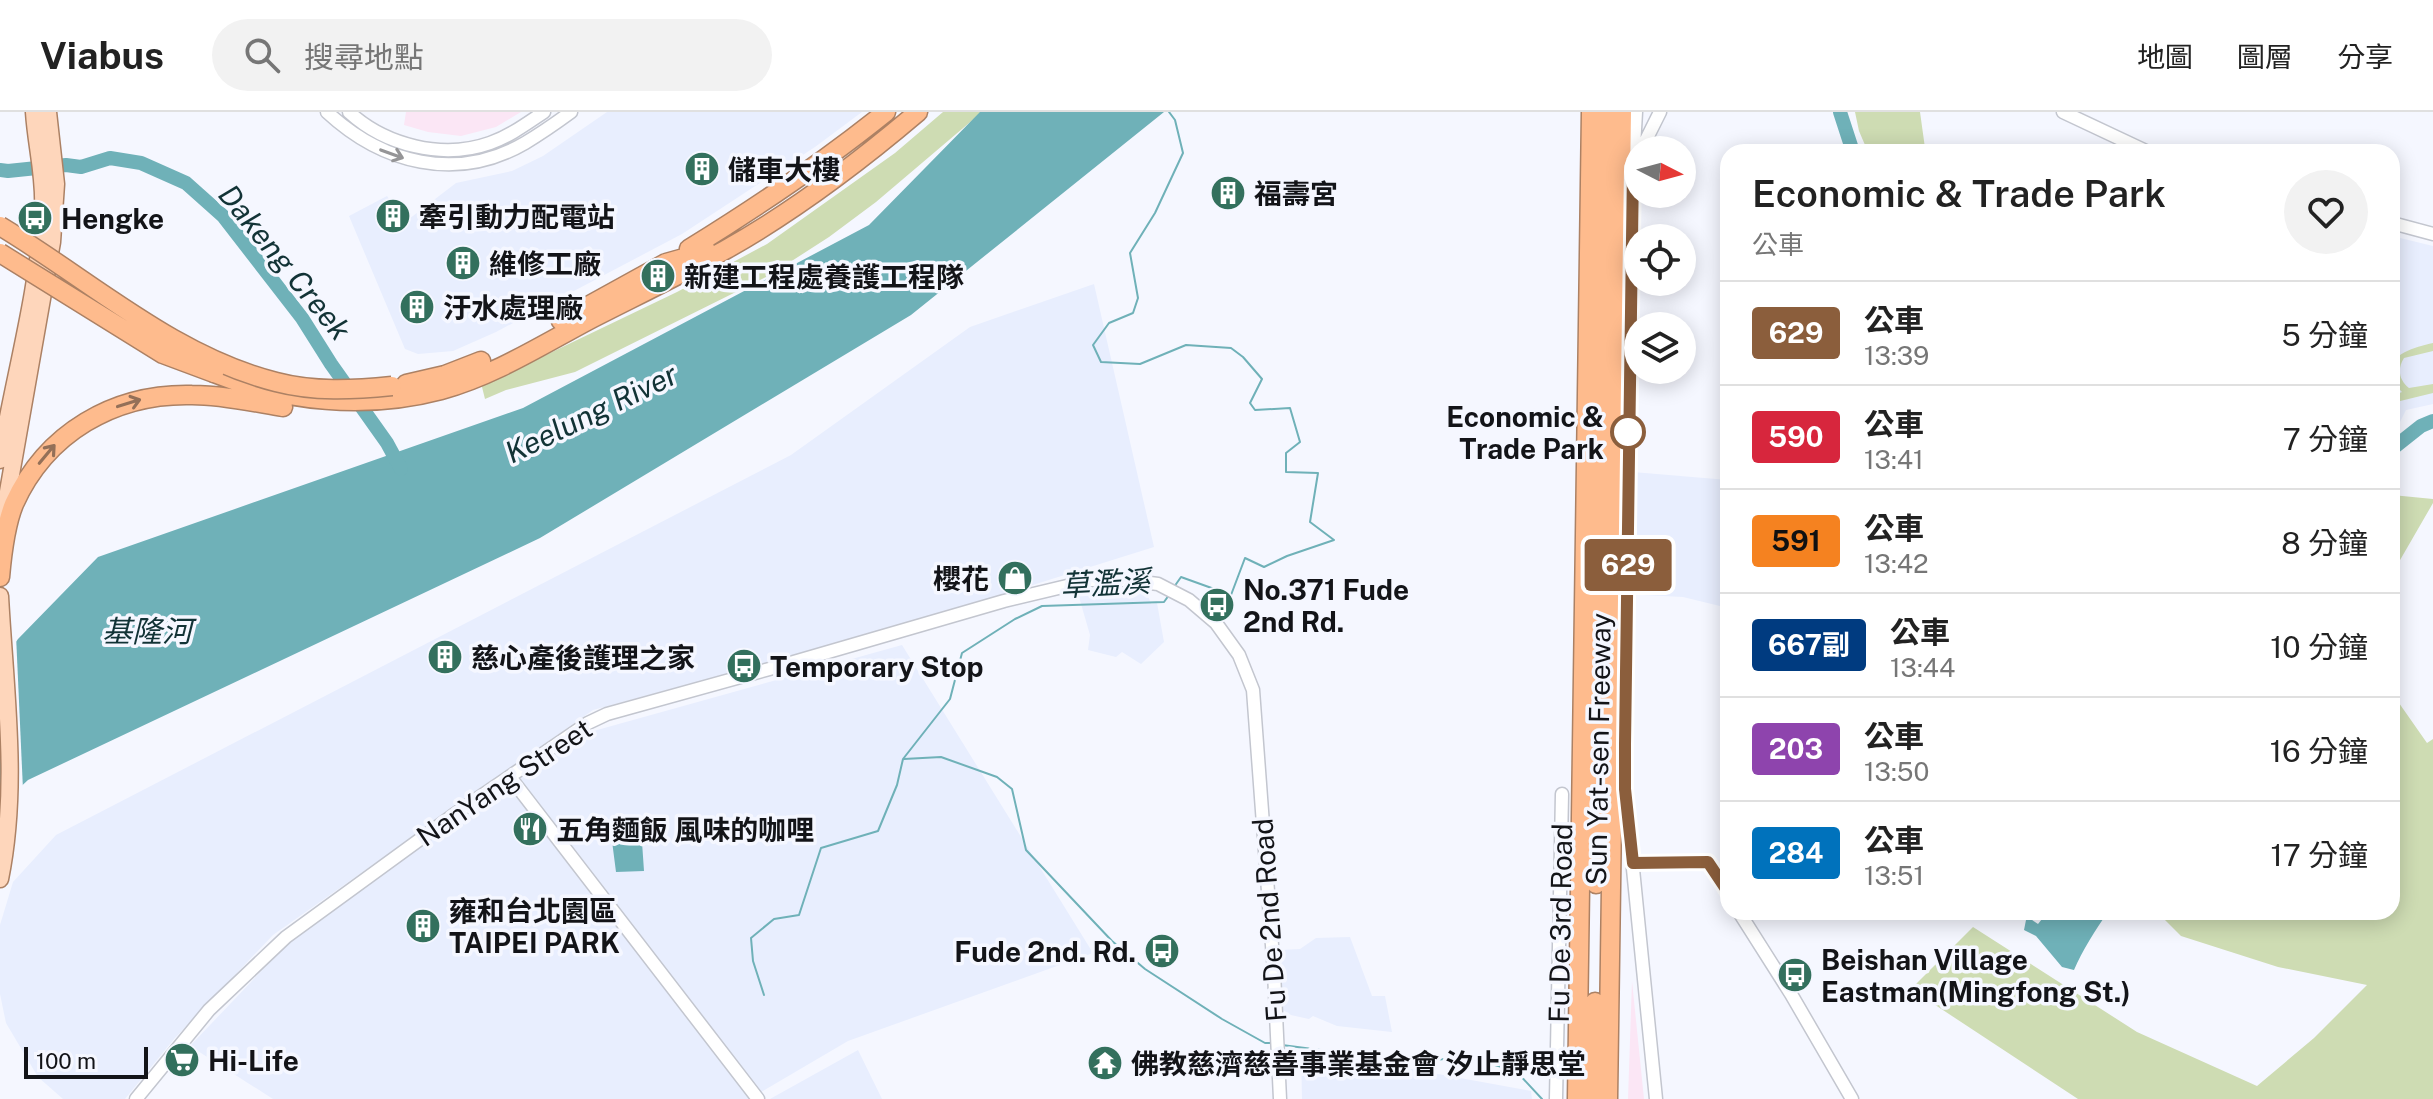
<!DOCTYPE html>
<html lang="zh-TW">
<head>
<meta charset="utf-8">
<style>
  body { margin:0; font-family:"Public Sans","Noto Sans TC",sans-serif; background:#f2f2f2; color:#222; height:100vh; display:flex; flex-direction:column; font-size:30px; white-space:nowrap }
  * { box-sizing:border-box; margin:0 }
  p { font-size:26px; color:#767676 }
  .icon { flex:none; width:44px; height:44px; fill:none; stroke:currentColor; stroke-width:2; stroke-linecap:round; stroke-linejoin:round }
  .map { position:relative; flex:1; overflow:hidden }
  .details { position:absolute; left:1720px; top:32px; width:680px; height:776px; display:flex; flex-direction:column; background:#fff; border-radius:24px; box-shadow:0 4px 20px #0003 }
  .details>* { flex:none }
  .badge { padding:0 16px; border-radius:6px; font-size:28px; line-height:52px }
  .needle { width:52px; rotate:96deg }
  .controls { position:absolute; left:1624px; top:24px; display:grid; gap:16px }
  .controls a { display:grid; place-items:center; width:72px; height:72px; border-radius:50%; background:#fff; box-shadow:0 4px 20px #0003; font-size:40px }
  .scale { position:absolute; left:24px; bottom:20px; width:124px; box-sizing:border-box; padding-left:8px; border:4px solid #131418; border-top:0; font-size:22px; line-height:28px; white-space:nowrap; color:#131418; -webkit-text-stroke:6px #f5f7ff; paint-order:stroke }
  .map>.badge { position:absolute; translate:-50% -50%; box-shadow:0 0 0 4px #fff }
  .round { display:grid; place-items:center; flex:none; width:84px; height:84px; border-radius:42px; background:#f2f2f2 }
  .head { display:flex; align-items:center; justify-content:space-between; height:136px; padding:0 32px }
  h1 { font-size:38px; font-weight:600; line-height:60px }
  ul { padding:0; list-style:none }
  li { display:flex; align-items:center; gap:24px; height:104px; padding:0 32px; border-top:2px solid #e0e0e0 }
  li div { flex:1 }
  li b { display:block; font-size:30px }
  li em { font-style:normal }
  li .badge { min-width:88px; font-weight:700; text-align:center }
  header { display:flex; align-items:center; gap:48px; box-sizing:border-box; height:112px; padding:0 40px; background:#fff; border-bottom:2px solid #e0e0e0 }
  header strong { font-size:38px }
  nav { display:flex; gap:44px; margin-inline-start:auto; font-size:28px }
  .search { width:560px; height:72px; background:#f2f2f2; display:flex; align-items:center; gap:20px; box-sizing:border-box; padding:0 28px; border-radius:44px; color:#767676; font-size:30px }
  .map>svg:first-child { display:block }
  .commercial { fill:#fbe6f5 }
  .built { fill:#e8eefe }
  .green { fill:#cedcb3 }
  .water { fill:#6fb1b8 }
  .pier { fill:#f5f7ff }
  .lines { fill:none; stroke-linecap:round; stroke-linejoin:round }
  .stream { stroke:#6fb1b8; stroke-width:2 }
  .river { stroke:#6fb1b8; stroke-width:14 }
  .minor-casing { stroke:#c3c6cf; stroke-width:15 }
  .major-casing { stroke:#ac8164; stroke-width:19 }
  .highway-casing { stroke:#ac8164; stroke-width:21 }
  .minor { stroke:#fff; stroke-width:12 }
  .major { stroke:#fed6bb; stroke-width:16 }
  .highway { stroke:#febb8d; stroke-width:18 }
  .highway-bridge-casing { stroke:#ac8164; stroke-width:21; stroke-linecap:butt }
  .highway-bridge { stroke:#febb8d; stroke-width:18 }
  .oneway { stroke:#959597 }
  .oneway2 { stroke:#947058 }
  .line-casing { stroke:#fff; stroke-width:18 }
  .line { stroke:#8b5e3c; stroke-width:12 }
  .stop-dot { fill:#fff; stroke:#8b5e3c; stroke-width:4 }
  .labels { text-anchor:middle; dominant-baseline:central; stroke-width:7; stroke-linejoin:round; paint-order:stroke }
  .poi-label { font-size:28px; font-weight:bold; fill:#131418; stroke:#f5f7ff; text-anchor:start }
  .stop-label { font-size:28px; font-weight:bold; fill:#131418; stroke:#f5f7ff; text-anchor:end }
  .street-label { font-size:28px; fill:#131418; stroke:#f5f7ff }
  .water-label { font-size:30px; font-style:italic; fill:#123336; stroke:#f5f7ff }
</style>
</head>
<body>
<header>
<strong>Viabus</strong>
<div class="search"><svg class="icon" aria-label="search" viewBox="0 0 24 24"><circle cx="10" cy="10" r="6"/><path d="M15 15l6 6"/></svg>搜尋地點</div>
<nav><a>地圖</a><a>圖層</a><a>分享</a></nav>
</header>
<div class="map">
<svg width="2433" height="987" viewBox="0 0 2433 987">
  <rect width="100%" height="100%" fill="#f5f7ff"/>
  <path class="commercial" d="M406,0h115l-25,15 -35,9 -33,-4 -24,-7z
    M1632,869l12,118h-16z"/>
  <path class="built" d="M607,0h255l-47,35 -133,87 -186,98 -43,19 -35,3 -13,-5 -56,-133 38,-20 18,26 51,-39 56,-12 31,-15z
    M2392,124l41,10v158l-27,6 -6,12 -8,1z
    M1094,172l60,263 -258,81 -303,82 -320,225 -99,104 -49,60h-62l-25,-22 -32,-54 -6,-29v-69l13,-43 43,-47 735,-380 179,-128z
    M1633,360l95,8v128l-45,-11 -40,-2 -12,-10z
    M1113,474l33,4 5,14 6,-1 7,39 -23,22 -19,-12 -6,5 -28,-7 2,-15 -13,-45z
    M902,533l191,308 -245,88 -99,58h-476l-83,-53 101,-106 239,-171 60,-37z
    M1350,825l22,59h13l7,36 -55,-6 -24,-10 -4,3 -18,-4 -8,-5 -3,-60 20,-1 16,-11z
    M1301,937l230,42 1,8h-230z
    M858,938l24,49h-112z"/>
  <path class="green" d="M943,0h39l-106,90 -47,35 -59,38 -195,97 -69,18 -21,9 -5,-20 45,-14 152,-73 90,-48 128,-91z
    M1855,0h65l5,36 6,4h-63l-9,-21z
    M2433,231v8l-29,7c-7,11 -5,22 5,30l24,-4v9l-41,10v-7l10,-4c-30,-32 5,-43 31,-49z
    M2392,383l41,4v4l-41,71z
    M2392,581l35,50 6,-4v360h-355l-167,-110 62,-62 164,105 120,54 57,-48 53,-53 -89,-18 -97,-31 -24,-24h235z"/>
  <path class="water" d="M980,0h184l-253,203 -371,223 -512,242 -28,26v-142l18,-25 80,-82 425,-149 346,-183z
    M612,729l30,1 2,29 -28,1z
    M2058,800h50c-12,17 -26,39 -34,58l-12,-3 -26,-31 -12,-6 2,-10 3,-2 9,6 8,-10 9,1z"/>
  <path class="pier" d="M16,523l7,155 -14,12 -7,-148z"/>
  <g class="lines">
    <path class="stream" d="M1169,0l6,8 8,33 -28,60 -25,40 8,45 -5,15 -24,10 -16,22 8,17 39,2 46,-19 45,3 12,9 19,22 -12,24 5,7 35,-2 10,34 -14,11v19l32,1 -8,49 24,18 -47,16 -23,11 -19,-9 -14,37 -50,-18 -7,10
      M904,647l37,-2 56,20 15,12 14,61 86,91 33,28 77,50 43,24h7
      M764,883l-11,-34 -2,-23 23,-19 25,-4 22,-67 57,-17 19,-46 6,-26 47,-60 12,-46 53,-34 27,-13 122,-4 5,-7
      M1282,933l123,16 65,-3 46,13 26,28"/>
    <path class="river" d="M1840,0l13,40
      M0,58l8,1 58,-6 15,2 29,-9 31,5 45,20 37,33 79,102 29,46 56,79 14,26
      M2392,337l29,-23 12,-5"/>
    <defs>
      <path id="minor" d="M327,0c55,51 129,71 198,31 15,-9 31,-20 46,-31
        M349,0c36,33 93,48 141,31 20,-7 36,-19 54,-31
        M2063,0l85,40
        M1641,38l19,-38
        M1638,45l-5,11 -8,621 31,310
        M1633,53l3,-53
        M2392,111l41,11
        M510,665l248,322
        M1633,751l75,-1 20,31
        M1739,800l52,82 61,105
        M136,987l73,-89 77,-73 166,-121 136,-93 19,-9 166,-46 231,-67 88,-21h34l32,4 31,16 27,23 23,32 14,35 21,282 6,127
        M1556,987l6,-305"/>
      <path id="major" d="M0,348c14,-83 38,-166 43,-250 2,-33 -7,-65 -9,-98
        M3,408l49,-278 4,-58 -8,-72
        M0,484c5,94 19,190 0,283"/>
      <path id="highway" d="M689,137c68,-42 135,-87 197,-137
        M561,209l105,-58 25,-7 14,-8
        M214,261c72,29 151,37 227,17 52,-14 101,-45 148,-70 45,-23 91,-45 136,-70 68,-38 133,-87 193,-138
        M406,272l39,-9 36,-14
        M0,465c2,-23 5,-51 14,-73 32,-71 100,-111 178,-109 30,0 61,7 91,12
        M1596,772l5,-449 6,-323
        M1577,987l14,-987
        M1594,987l1,-97
        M1608,987l14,-987"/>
    </defs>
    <use href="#minor" class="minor-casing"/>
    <use href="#major" class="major-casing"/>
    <use href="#highway" class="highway-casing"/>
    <use href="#minor" class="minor"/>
    <use href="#major" class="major"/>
    <use href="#highway" class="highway"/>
    <defs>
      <path id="highway-bridge" d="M0,114c90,54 173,130 276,156 38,10 77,8 116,4
        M0,141l163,101 51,19"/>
    </defs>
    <use href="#highway-bridge" class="highway-bridge-casing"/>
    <use href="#highway-bridge" class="highway-bridge"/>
  </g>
  <defs><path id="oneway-shaft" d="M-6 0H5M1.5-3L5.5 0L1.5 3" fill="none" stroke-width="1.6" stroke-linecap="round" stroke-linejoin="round" transform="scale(2)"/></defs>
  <use class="oneway" href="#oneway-shaft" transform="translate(392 42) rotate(20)"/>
  <g class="oneway2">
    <use href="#oneway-shaft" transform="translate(129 291) rotate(-17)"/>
    <use href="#oneway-shaft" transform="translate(47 342) rotate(-50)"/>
  </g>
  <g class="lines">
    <defs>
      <path id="line" d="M1638,45l-5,11 -8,576v45l8,74 75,-1 20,30"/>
    </defs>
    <use href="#line" class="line-casing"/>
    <use href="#line" class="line"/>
  </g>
  <defs>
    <symbol id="building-disc" viewBox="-11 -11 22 22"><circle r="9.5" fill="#33705d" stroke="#f5f7ff"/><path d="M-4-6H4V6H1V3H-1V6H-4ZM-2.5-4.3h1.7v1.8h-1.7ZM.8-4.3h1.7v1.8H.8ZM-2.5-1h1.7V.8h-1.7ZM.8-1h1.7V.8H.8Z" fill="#fff"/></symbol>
    <symbol id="bus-disc" viewBox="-11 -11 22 22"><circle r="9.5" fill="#33705d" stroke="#f5f7ff"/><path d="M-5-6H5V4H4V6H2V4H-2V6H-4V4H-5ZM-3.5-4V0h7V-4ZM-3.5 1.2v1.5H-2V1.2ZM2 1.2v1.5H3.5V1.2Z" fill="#fff"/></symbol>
    <symbol id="shop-disc" viewBox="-11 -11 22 22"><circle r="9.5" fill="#33705d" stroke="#f5f7ff"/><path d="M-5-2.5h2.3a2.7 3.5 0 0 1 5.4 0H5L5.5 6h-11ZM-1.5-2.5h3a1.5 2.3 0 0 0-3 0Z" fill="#fff"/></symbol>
    <symbol id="restaurant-disc" viewBox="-11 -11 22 22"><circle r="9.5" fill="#33705d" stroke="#f5f7ff"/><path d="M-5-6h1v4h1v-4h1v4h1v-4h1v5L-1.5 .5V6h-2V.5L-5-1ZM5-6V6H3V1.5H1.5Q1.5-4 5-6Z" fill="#fff"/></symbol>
    <symbol id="supermarket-disc" viewBox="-11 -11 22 22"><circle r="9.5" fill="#33705d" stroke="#f5f7ff"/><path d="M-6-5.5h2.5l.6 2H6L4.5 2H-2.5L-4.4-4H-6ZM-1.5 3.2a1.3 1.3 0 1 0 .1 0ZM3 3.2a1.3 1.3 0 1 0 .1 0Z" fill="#fff"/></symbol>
    <symbol id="temple-disc" viewBox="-11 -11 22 22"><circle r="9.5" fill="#33705d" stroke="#f5f7ff"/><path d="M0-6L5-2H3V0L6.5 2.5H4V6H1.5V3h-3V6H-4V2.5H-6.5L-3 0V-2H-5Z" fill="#fff"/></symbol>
  </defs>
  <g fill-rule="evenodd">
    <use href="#building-disc" x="682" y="37" width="40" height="40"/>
    <use href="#building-disc" x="1208" y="61" width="40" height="40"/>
    <use href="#building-disc" x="373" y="84" width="40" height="40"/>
    <use href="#bus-disc" x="15" y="86" width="40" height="40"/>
    <use href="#building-disc" x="443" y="131" width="40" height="40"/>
    <use href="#building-disc" x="638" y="144" width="40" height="40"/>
    <use href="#building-disc" x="397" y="175" width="40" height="40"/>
    <use href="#shop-disc" x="995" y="446" width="40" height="40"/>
    <use href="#bus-disc" x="1197" y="473" width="40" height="40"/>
    <use href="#building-disc" x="425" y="525" width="40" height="40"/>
    <use href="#bus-disc" x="724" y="534" width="40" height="40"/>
    <use href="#restaurant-disc" x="510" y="697" width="40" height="40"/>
    <use href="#building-disc" x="403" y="794" width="40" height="40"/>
    <use href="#bus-disc" x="1142" y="819" width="40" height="40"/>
    <use href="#bus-disc" x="1775" y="843" width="40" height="40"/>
    <use href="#supermarket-disc" x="162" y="928" width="40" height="40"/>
    <use href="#temple-disc" x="1085" y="931" width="40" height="40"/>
  </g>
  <circle class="stop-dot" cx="1628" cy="320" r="16"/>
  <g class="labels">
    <g class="poi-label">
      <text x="728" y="57">儲車大樓</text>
      <text x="1254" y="81">福壽宮</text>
      <text x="419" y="104">牽引動力配電站</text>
      <text x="61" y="106">Hengke</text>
      <text x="489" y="151">維修工廠</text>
      <text x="684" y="164">新建工程處養護工程隊</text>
      <text x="443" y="195">汙水處理廠</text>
      <text x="989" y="466" text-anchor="end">櫻花</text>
      <text x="1243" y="477">No.371 Fude<tspan x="1243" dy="32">2nd Rd.</tspan></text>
      <text x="471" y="545">慈心產後護理之家</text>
      <text x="770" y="554">Temporary Stop</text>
      <text x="556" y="717">五角麵飯 風味的咖哩</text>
      <text x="449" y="798">雍和台北園區<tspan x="449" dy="32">TAIPEI PARK</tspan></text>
      <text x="1136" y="839" text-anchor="end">Fude 2nd. Rd.</text>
      <text x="1821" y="847">Beishan Village<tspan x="1821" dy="32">Eastman(Mingfong St.)</tspan></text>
      <text x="208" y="948">Hi-Life</text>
      <text x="1131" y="951">佛教慈濟慈善事業基金會 汐止靜思堂</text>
    </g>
    <g class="stop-label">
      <text x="1604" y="304">Economic &amp;<tspan x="1604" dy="32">Trade Park</tspan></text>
    </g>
    <g class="street-label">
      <text transform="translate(1598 637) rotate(-89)">Sun Yat-sen Freeway</text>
      <text transform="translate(504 670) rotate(-34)">NanYang Street</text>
      <text transform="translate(1269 808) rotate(-94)">Fu De 2nd Road</text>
      <text transform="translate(1560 811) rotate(-89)">Fu De 3rd Road</text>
    </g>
    <g class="water-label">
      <text transform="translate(285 150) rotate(51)">Dakeng Creek</text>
      <text transform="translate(591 301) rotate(-26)">Keelung River</text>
      <text transform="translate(1105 471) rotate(-3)">草濫溪</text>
      <text x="147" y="519">基隆河</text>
    </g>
  </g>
</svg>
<div class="controls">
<a><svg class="needle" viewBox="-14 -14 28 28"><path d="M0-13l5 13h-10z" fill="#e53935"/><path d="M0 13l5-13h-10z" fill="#767676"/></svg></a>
<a><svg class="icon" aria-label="locate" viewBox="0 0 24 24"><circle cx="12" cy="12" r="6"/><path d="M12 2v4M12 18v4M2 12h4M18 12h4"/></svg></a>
<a><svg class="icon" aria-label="layers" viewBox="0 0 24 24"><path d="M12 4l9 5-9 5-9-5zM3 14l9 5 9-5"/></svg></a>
</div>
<div class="scale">100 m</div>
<b class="badge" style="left:1628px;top:453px;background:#8b5e3c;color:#fff">629</b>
<section class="details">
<div class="head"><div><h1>Economic &amp; Trade Park</h1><p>公車</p></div><a class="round"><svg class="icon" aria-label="heart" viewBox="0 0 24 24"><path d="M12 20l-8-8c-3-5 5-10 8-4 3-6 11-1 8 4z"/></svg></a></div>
<ul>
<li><span class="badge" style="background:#8b5e3c;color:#fff">629</span><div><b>公車</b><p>13:39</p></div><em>5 分鐘</em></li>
<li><span class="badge" style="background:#d7263d;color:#fff">590</span><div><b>公車</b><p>13:41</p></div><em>7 分鐘</em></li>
<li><span class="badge" style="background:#f58220;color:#111">591</span><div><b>公車</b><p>13:42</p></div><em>8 分鐘</em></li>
<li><span class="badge" style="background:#003b80;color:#fff">667副</span><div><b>公車</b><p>13:44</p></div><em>10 分鐘</em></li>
<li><span class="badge" style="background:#8e44ad;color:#fff">203</span><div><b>公車</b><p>13:50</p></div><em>16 分鐘</em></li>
<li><span class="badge" style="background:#0072bc;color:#fff">284</span><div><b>公車</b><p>13:51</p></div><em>17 分鐘</em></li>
</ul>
</section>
</div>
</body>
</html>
